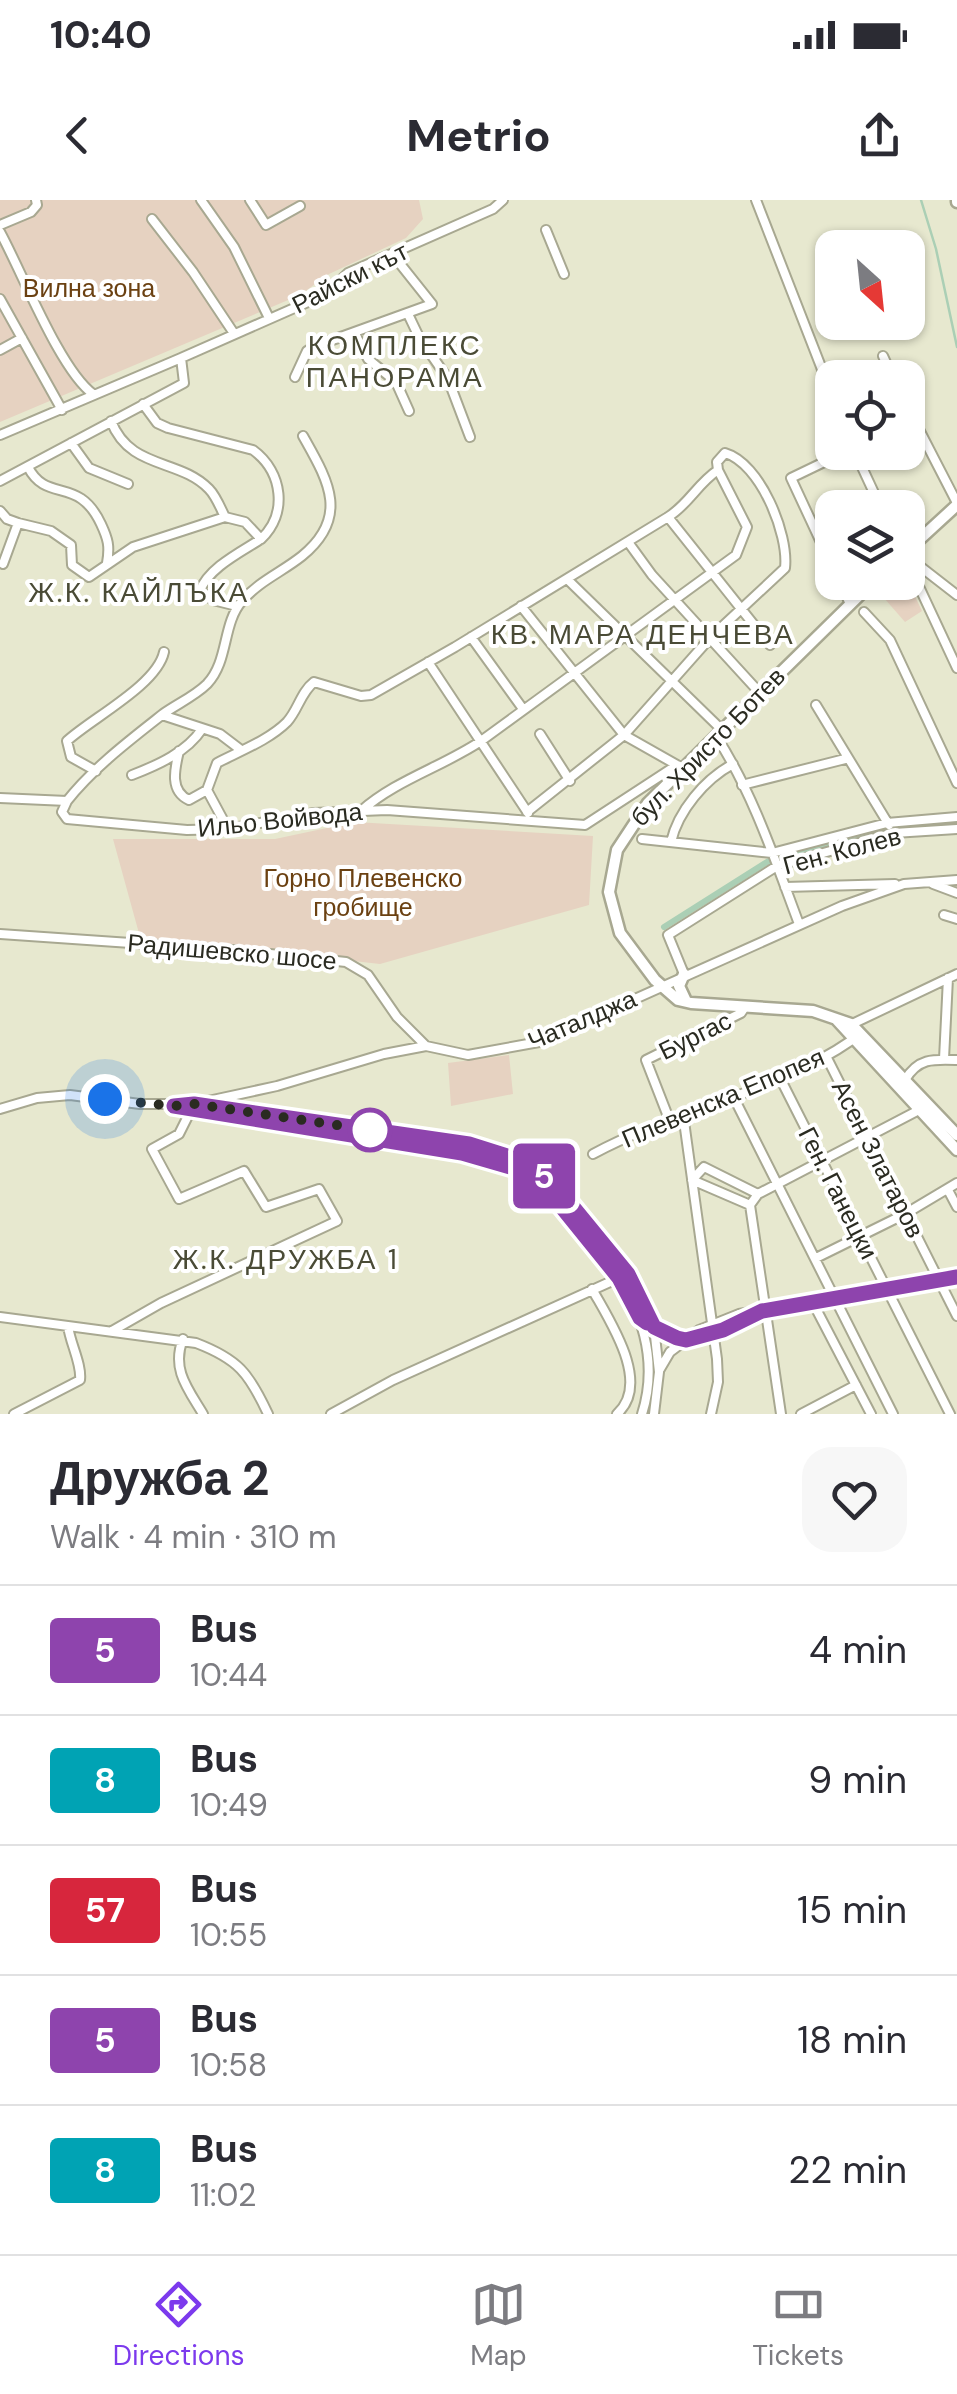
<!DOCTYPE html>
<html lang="en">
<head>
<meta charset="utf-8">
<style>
  body { margin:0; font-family:"DM Sans",sans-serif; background:#f7f7f7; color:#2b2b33; height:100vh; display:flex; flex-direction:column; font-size:38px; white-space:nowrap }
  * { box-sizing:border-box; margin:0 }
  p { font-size:32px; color:#7c7c81 }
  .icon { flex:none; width:55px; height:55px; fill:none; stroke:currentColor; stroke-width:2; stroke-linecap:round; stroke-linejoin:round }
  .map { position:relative; height:1214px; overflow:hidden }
  .details { display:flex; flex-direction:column; background:#fff; flex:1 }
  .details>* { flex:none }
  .badge { padding:0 20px; border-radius:8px; font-size:35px; line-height:65px }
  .needle { width:65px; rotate:153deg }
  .controls { position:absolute; left:815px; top:30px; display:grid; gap:20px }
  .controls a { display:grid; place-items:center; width:110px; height:110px; border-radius:20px; background:#fff; box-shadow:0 2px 8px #0004; font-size:50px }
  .you { position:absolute; width:50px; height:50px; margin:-25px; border:8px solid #fff; border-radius:50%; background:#1a73e8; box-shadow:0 0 0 15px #1a73e833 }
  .map>.badge { position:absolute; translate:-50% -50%; box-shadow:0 0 0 5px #fff }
  .round { display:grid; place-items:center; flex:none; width:105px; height:105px; border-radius:30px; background:#f7f7f7 }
  .summary { display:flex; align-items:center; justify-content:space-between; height:170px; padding:0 50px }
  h1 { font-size:48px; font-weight:700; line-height:75px }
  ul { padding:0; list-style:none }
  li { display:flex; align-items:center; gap:30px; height:130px; padding:0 50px; border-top:2px solid #e1e1e2 }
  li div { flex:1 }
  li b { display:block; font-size:38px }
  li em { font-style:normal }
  li .badge { min-width:110px; font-weight:700; text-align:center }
  .status { display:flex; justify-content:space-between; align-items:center; height:70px; padding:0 50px; background:#fff; direction:ltr }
  .status svg { height:28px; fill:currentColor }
  header { display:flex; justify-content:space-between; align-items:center; height:130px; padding:0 50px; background:#fff; font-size:45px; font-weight:700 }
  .tabs { display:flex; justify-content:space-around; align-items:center; height:140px; border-top:2px solid #e1e1e2; background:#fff; font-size:28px; color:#7c7c81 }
  .tabs a { display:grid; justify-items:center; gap:5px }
  .tabs .active { color:#7c3aed }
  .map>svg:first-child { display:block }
  .green { fill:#e6d2c1 }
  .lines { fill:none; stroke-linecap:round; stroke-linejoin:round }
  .stream { stroke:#abcfb5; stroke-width:2.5 }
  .canal { stroke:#abcfb5; stroke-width:6 }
  .minor-casing { stroke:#a8a891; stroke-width:12 }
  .major-casing { stroke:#a8a891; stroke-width:15 }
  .minor { stroke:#fff; stroke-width:8 }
  .major { stroke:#fff; stroke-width:10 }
  .line-casing { stroke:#fff; stroke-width:22 }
  .line { stroke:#8e44ad; stroke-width:15 }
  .walk { stroke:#2a2b21; stroke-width:10; stroke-dasharray:0 18 }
  .stop-dot { fill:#fff; stroke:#8e44ad; stroke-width:5 }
  .labels { text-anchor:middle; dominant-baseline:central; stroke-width:8; stroke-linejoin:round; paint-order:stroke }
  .street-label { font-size:25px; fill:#2a2b21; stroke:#fff }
  .park-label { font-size:25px; fill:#6b4112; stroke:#fff }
  .neighbourhood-label { font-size:28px; letter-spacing:2.5px; fill:#4a4b36; stroke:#fff }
</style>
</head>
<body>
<div class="status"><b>10:40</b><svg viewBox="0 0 49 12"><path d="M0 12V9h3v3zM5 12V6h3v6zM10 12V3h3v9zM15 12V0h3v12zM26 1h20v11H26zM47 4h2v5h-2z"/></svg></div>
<header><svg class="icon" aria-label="back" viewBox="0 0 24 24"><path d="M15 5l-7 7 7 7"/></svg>Metrio<svg class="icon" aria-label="share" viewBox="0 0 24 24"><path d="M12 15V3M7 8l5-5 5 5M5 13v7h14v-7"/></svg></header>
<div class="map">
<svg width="957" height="1214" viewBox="0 0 957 1214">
  <rect width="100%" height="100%" fill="#e7e8cf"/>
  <path class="green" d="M0,0h419l4,19 -17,19 -77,36 -29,21 -300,127z
    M908,382l14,29 -17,11 -28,-32 10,-7z
    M355,622l238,14 -4,69 -209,59 -240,-27 -27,-98h162z
    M509,855l4,39 -62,12 -3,-43z"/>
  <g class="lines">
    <path class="stream" d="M921,0l15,49 21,98"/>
    <path class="canal" d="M664,727l103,-65 116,-34 74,-6"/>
    <defs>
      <path id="minor" d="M201,0l33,47 35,71
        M250,0l16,25 34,-19
        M756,0l76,195
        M152,19l41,53 40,60
        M0,25l31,-13 6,-7 -1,-5
        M546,30l18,44
        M0,32c22,40 60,138 93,162
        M0,99l62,111
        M408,114l11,23 29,42 22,58
        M355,134l13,25 28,23 13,29
        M0,150l22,-12
        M883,156l10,22
        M295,177l12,-26 6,-4 119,-43 -39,-49
        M143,204l14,19 11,5 85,22c30,22 35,64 8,89
        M908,208l49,95
        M111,221c19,49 68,37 98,68 7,7 12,20 16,28
        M0,235l181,-77
        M71,243l18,25 39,16
        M855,252l26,56
        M28,267c19,37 50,8 73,57 7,15 9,22 6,39
        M0,281l184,-98 -3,-25 145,-64 22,-21 145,-64 10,-9
        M0,311l7,8 11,4 -15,41
        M668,317l102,128
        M18,323l33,8 20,14 1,20 17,12 44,-30 92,-30 20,5 16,17c-20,13 -53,29 -61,52l13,9 24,6
        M628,342l24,33 107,117
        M908,357l49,38
        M908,363l49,105
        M832,366l-41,-88 54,-26
        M567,379l155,151
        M840,382l10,22
        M521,406l103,129 53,30
        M864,412l26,28 67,143
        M471,437l52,72
        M428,462l100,151
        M816,505l73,120
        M162,515l58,19 21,16
        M540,534l30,47
        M716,536c37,57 59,124 83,188
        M179,551c-4,17 -10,40 10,49l18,-10
        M96,571l-25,-14 -4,-16c25,-23 90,-56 97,-89
        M132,575c26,-10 55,-23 70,-46
        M742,585l103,-26
        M0,598l67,3 -5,11 5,7 120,11 41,-1 86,-16 73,-3 198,15 92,-60 5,2
        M67,601c26,-33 63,-61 96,-87 14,-10 32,-18 44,-30 22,-23 15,-60 35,-83 17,-20 40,-29 60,-45 49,-40 25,-77 1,-120
        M361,611c35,-31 81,-44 120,-70l255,-186 11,-28 -29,-57
        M527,612l97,-77 86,-97 75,-70c4,-34 -25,-105 -60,-115l-8,9 1,8
        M228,629l-21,-39 10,-27c23,-12 52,-23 70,-41 11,-12 14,-30 27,-40l47,14 10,-1 84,-48 213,-130c21,-13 29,-33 50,-47
        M642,639l130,14 115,-30 70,-6
        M671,642c7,-31 34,-63 62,-78
        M933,684l24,9
        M785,687l110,-3
        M944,715l13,4
        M0,734l232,16 114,12 22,13 29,42 29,29
        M684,774l-16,-39 109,-69 117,-33 63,-4
        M848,826l109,-52
        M826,856l131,260
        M944,859l4,-81
        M780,878l170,336
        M905,880c13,-22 28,-21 52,-20
        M733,896l160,318
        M0,909l37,-11 33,-3 70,9h54l275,40 48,15 43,32 67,83 13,22 14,31 5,45 -5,42
        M187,910c56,10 112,18 167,26 54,7 132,12 178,42 30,21 53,57 76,86 34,43 51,97 34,150
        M683,914l34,245 1,23 -7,32
        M669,919l-23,-59 95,-47 4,-6
        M593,954c83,-45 181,-60 259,-114
        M948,990l9,17
        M758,994l-54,-27 -12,13 58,25 8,-11 161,-84
        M750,1005l31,209
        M816,1058l89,-44 52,-31
        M592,1089c17,31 60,94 25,125
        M813,1103l58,111
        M0,1117l196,26c42,16 53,30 72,71
        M652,1126l33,13
        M112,1131l49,-28 176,-82 -18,-32 -53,18 -22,-36 -65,28 -27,-50 27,-15 15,-30 83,-18 107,-32 42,-8 42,9 71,-13 303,-136 62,-22 53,-4
        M692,1137l31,-7 30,-15
        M183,1139c-12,30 5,50 20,75
        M660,1169l10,-17 29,-22 40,-16 218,-37
        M14,1214l66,-34c2,-16 -10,-37 -12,-54
        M331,1214l62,-34 228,-103
        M801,1214l55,-29"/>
      <path id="major" d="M957,0v2
        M908,350l49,-45
        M873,382l-225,221 -31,47 -8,42 11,41 35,47 23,20 13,3 122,8 38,13 106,111
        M684,774l-5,12 7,15
        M836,819l121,131"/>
    </defs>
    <use href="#minor" class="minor-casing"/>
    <use href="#major" class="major-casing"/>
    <use href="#minor" class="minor"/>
    <use href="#major" class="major"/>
  </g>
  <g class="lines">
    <defs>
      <path id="line" d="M647,1123l-7,-5 -21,-40 -63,-78 -25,-22 -17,-10 -52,-15 -288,-47 20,-2 275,40 48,15 43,32 68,83 26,53 23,11 9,2 37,-10 39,-19 195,-34"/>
    </defs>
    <use href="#line" class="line-casing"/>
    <use href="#line" class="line"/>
    <path class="walk" d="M105,899l69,7 20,-2 176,26"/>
  </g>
  <circle class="stop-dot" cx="370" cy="930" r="20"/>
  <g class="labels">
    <g class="street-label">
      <text transform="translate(350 78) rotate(-27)">Райски кът</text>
      <text transform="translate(708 547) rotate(-46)">бул. Христо Ботев</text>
      <text transform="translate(280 620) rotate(-6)">Ильо Войвода</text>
      <text transform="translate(842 651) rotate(-15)">Ген. Колев</text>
      <text transform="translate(232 752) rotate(5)">Радишевско шосе</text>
      <text transform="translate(582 820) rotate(-23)">Чаталджа</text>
      <text transform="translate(695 836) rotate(-26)">Бургас</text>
      <text transform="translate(723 898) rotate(-23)">Плевенска Епопея</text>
      <text transform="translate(878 959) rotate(63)">Асен Златаров</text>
      <text transform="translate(838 993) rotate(63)">Ген. Ганецки</text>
    </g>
    <g class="park-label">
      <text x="89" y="88">Вилна зона</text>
      <text x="363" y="678">Горно Плевенско<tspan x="363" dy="29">гробище</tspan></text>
    </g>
    <g class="neighbourhood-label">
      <text x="395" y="145">КОМПЛЕКС<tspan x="395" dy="32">ПАНОРАМА</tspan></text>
      <text x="139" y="392">Ж.К. КАЙЛЪКА</text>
      <text x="643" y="434">КВ. МАРА ДЕНЧЕВА</text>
      <text x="286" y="1059">Ж.К. ДРУЖБА 1</text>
    </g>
  </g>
</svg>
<div class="controls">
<a><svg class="needle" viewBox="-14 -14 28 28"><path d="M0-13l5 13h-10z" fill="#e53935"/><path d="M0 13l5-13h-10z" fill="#7c7c81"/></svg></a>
<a><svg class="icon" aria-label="locate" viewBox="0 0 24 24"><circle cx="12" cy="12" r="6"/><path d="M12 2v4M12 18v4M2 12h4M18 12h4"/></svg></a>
<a><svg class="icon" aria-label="layers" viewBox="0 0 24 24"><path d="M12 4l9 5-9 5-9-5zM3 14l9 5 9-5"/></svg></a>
</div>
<div class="you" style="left:105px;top:899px"></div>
<b class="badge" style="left:544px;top:976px;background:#8e44ad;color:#fff">5</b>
</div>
<section class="details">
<div class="summary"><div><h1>Дружба 2</h1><p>Walk · 4 min · 310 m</p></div><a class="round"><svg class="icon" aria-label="heart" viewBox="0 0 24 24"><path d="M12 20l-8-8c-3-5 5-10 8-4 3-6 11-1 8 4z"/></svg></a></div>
<ul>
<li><span class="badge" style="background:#8e44ad;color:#fff">5</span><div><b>Bus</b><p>10:44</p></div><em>4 min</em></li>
<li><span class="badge" style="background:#00a3b4;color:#fff">8</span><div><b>Bus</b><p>10:49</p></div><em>9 min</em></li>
<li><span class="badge" style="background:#d7263d;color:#fff">57</span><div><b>Bus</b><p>10:55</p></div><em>15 min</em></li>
<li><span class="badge" style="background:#8e44ad;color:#fff">5</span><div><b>Bus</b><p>10:58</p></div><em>18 min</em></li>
<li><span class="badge" style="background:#00a3b4;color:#fff">8</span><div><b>Bus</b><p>11:02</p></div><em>22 min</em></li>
</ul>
</section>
<nav class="tabs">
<a class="active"><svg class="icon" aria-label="directions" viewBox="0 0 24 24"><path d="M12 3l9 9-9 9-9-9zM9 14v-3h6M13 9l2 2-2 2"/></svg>Directions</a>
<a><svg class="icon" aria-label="map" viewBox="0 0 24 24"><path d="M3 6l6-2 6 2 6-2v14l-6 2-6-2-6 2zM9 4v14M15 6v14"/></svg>Map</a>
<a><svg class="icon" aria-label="tickets" viewBox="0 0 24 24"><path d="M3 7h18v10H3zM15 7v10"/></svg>Tickets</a>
</nav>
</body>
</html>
